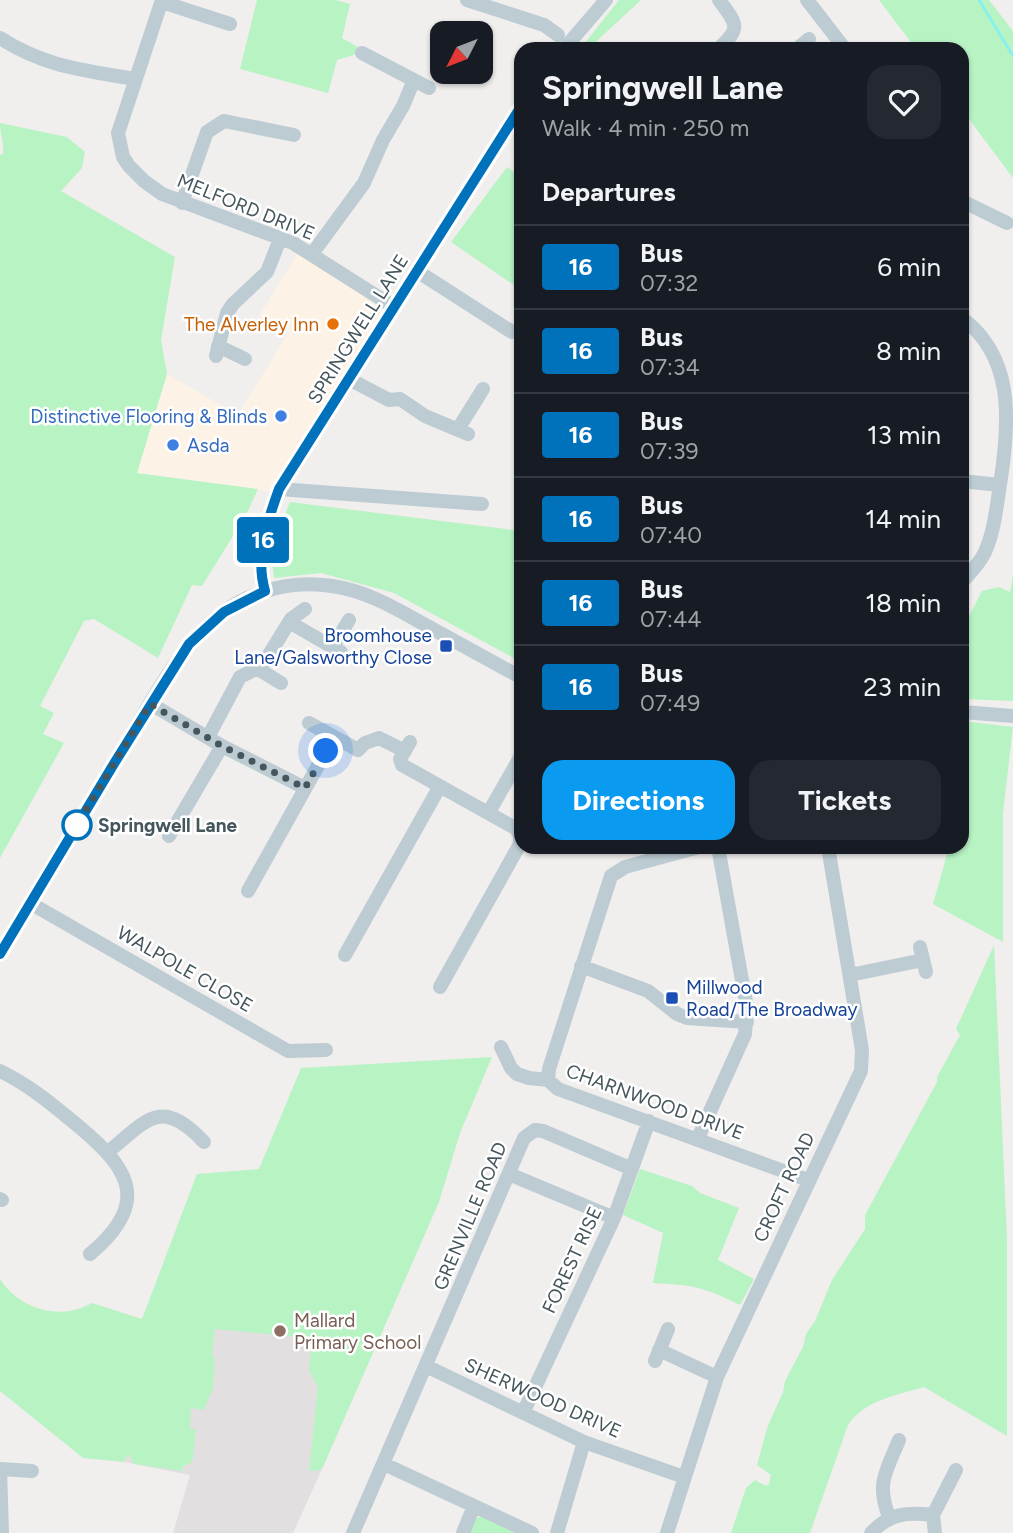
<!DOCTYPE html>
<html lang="en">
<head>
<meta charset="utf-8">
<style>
  body { margin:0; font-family:Figtree,sans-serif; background:#242831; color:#f1f3f6; height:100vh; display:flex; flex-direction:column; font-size:26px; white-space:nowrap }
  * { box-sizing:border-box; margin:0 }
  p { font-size:23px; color:#9ea1a6 }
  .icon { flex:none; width:38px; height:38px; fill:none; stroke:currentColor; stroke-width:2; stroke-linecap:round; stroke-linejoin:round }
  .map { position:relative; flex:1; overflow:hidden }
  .sheet { position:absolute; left:514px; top:42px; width:455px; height:812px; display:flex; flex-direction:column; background:#171b24; border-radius:21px; box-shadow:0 2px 5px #0004 }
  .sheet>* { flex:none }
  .badge { padding:0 14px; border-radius:5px; font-size:24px; line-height:46px }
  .needle { width:46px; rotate:228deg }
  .controls { position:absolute; left:430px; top:21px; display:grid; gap:14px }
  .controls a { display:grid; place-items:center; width:63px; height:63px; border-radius:14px; background:#171b24; box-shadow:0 2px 5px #0004; font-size:35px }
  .you { position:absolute; width:35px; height:35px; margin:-18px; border:5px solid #fff; border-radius:50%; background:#1a73e8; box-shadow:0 0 0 10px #1a73e833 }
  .map>.badge { position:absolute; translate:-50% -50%; box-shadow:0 0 0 4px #fff }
  h2 { padding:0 28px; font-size:26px; line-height:63px }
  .round { display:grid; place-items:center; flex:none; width:74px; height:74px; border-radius:21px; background:#242831 }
  .summary { display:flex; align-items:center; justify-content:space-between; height:119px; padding:0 28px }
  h1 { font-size:33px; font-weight:700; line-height:52px }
  .cta { display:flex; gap:14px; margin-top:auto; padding:14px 28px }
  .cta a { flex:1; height:80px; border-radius:21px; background:#0a9aef; color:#fff; font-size:28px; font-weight:700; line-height:80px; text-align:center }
  .cta a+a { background:#242831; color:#f1f3f6 }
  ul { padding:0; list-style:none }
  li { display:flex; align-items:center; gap:21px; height:84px; padding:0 28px; border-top:2px solid #363941 }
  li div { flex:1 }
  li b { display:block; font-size:26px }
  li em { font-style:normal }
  li .badge { min-width:77px; font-weight:700; text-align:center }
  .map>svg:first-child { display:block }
  .commercial { fill:#fdf2e6 }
  .education { fill:#e2dfe1 }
  .green { fill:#b8f3c4 }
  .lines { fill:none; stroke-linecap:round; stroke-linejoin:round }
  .stream { stroke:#82f1f3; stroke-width:2.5 }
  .minor { stroke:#bdccd2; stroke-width:14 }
  .line-casing { stroke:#fff; stroke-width:16 }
  .line { stroke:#0072bc; stroke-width:10 }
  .walk { stroke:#45565d; stroke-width:7; stroke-dasharray:0 12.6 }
  .food-dot { fill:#e8710a; stroke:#fff; stroke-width:2.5 }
  .shop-dot { fill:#3f7fe0; stroke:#fff; stroke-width:2.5 }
  .transit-dot { fill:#1a4fb4; stroke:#fff; stroke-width:2.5 }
  .stop-dot { fill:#fff; stroke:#0072bc; stroke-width:3.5 }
  .education-dot { fill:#8d6e63; stroke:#fff; stroke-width:2.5 }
  .labels { text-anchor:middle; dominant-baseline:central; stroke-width:5; stroke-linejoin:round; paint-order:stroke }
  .street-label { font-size:19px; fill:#45565d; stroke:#fff }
  .food-label { font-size:19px; fill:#c56008; stroke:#fff; text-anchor:end }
  .shop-label { font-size:19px; fill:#366cbe; stroke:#fff; text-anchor:end }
  .transit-label { font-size:19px; fill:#164399; stroke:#fff; text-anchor:end }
  .stop-label { font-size:19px; font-weight:bold; fill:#45565d; stroke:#fff; text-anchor:start }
  .education-label { font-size:19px; fill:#785e54; stroke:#fff; text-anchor:start }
</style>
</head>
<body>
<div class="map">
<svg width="1013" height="1533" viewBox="0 0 1013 1533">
  <rect width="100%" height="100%" fill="#f1eeee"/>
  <path class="commercial" d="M303,245l90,55 -117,192 -139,-19 30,-99 71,41 50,-82 -29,-17z"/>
  <path class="education" d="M460,1133l-137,334 -30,66h-120l17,-58 -66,-13 46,-107 8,-128 19,-53 59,-3 3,-2 16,-33z"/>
  <path class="green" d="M257,0h79l14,4 -8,34 16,9 -4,8 -17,5 -9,33 -88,-24z
    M619,0h22l-53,49h-8z
    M879,0h110l24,31v147l-50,-67 -1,-62h-46z
    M0,123l67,14 18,15 -3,16 -21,23 114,66 -14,83 6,34 -30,99 121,16 -12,26 -44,71 -10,-1 -34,73 -64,-39 -10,2 -44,85 14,7 -11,21 21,9 -64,115v-703l3,-1c1,-12 -3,-20 -3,-31z
    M507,167l14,10v113l-70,-48z
    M290,502l231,29v131l-127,-69 -73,-20 -47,5 -3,-29z
    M1013,575v126l-50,-2v-71l19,-37 17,-4 11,5z
    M963,721l50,6 -10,86v129l-70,-38 16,-57h13l1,-51 5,-21 1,-31 -6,-7z
    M994,945l13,294v197l-83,-49c-26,8 -60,13 -76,38l-38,108h-79l15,-45 9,-8 11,6 3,-2 2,-9 -14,-10 10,-37 16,-36 2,-11 18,-34 3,-13 9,-13 17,-41 33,-51v-14l72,-133v-5l23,-42 -4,-6z
    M492,1057l-32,76 -21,69 -116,265 -6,4 -8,-1 9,-83 -9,-17 3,-29 -2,-3 -95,-9 -3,26 3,4 -2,29 -9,22 -13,-2 -1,21 6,1 -3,28 -2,5 -8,3 -1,5 -48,-7 -6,-11 -4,9 -41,-4 -83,-67v-112c20,31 61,42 92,24l50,16 55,-145 62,-5 42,-101z
    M640,1169l52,17 8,7 39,15 -21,52 36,19 -14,26c-36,-18 -47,-20 -87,-22l10,-50 -40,-18z
    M479,1517h7l36,16h-54l5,-12z"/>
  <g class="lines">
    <path class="stream" d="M979,0l34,56"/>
    <path class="minor" d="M162,0l-44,133 5,24 6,9 15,15 18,13 131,49 101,64
      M467,0l77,25 14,10
      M807,0l38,49
      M162,2l68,22
      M0,38c45,29 83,32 135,41
      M564,49l42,-49
      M718,49c24,-21 19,-25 1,-49
      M797,49l12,-10
      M362,53l67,35
      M962,201l45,22
      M182,203l25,-71 17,-11 70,14
      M312,254l52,-71 19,-43 20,-34 11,-26
      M417,271l95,61
      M962,318c51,38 48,100 39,160 -4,24 -6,52 -16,74 -5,11 -15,21 -23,30
      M218,346l27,13
      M216,356l11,-43 6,-9 34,-32 13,-33
      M349,379l40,21 11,-1 25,17 43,18
      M458,429l25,-40
      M962,481l38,4
      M279,489l203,15
      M265,591c-10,-34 2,-69 14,-102l243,-384
      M289,622l52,30
      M333,647l16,-27
      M258,669l23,14
      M151,704l71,42 83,42
      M962,712l51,4
      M309,723l49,27 7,-7 14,-5 26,13
      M208,737l32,-60 22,-11 29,-47 14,-10
      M410,742l-10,17 2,6 113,63 5,7v9l-80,143
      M489,812l33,-58
      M169,836l53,-90
      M248,891l86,-154
      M30,903l258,148 38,-1
      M920,947l6,25
      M0,954c41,-72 85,-143 128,-214 27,-44 52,-95 94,-127 30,-23 72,-33 110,-27 36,5 66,24 97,41 31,17 62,34 93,51
      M345,955l95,-169
      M581,966l67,25 29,23 10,4 60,4
      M850,975l73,-15
      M501,1047l10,21 6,6 12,4 19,2 10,9 250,91
      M0,1071c27,13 48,30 71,49 54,44 85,79 19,134
      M548,1080l1,-11 62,-193 14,-9 74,-20
      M698,1138l47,-104 2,-26 -29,-161
      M108,1152c40,-33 53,-55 96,-10
      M509,1174l105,44
      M0,1199l2,1
      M659,1350l58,27
      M655,1361l13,-32
      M426,1366l158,76 100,35
      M523,1413l91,-195 35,-97
      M384,1464l148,69
      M0,1469l2,64
      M0,1469l32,2
      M889,1517c-13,-34 -3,-45 10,-77
      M353,1533l171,-395 11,-8 8,1 89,38
      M463,1533l11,-27
      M557,1533l27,-91
      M667,1533l50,-156 144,-306 1,-21 -34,-203
      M871,1533c19,-20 36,-21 62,-18
      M935,1533l-2,-18 23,-45"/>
  </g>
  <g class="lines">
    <defs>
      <path id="line" d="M0,954l115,-192 74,-118 35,-32 41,-21c-10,-34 2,-69 14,-102l243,-384"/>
    </defs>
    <use href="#line" class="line-casing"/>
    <use href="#line" class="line"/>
    <path class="walk" d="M77,825l-5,8 78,-129 72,42 83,42 21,-37"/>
  </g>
  <circle class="food-dot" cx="333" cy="324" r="7"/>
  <g class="shop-dot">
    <circle cx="281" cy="416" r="7"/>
    <circle cx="173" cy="445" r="7"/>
  </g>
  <g class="transit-dot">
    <rect x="439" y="639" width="14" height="14" rx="3.5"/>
    <rect x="665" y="991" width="14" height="14" rx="3.5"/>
  </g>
  <circle class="stop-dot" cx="77" cy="825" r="14"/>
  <circle class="education-dot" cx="280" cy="1331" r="7"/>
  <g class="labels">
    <g class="street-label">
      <text transform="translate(246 207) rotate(22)">MELFORD DRIVE</text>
      <text transform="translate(358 329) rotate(-58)">SPRINGWELL LANE</text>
      <text transform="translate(185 969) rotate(30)">WALPOLE CLOSE</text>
      <text transform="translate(655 1102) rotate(20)">CHARNWOOD DRIVE</text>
      <text transform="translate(784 1187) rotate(-65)">CROFT ROAD</text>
      <text transform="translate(470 1216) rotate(-67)">GRENVILLE ROAD</text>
      <text transform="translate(572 1260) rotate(-65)">FOREST RISE</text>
      <text transform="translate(543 1398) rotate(24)">SHERWOOD DRIVE</text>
    </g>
    <g class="food-label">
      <text x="319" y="324">The Alverley Inn</text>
    </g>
    <g class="shop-label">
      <text x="267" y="416">Distinctive Flooring &amp; Blinds</text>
      <text x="187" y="445" text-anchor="start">Asda</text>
    </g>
    <g class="transit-label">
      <text x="432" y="635">Broomhouse<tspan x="432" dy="22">Lane/Galsworthy Close</tspan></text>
      <text x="686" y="987" text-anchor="start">Millwood<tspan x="686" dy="22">Road/The Broadway</tspan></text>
    </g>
    <g class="stop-label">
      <text x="98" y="825">Springwell Lane</text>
    </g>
    <g class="education-label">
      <text x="294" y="1320">Mallard<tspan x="294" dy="22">Primary School</tspan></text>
    </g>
  </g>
</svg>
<div class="controls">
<a><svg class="needle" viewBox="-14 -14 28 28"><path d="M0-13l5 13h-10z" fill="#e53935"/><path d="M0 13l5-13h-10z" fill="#9ea1a6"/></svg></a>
</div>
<div class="you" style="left:326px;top:751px"></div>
<b class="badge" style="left:263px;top:540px;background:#0072bc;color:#fff">16</b>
<section class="sheet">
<div class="summary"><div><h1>Springwell Lane</h1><p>Walk · 4 min · 250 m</p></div><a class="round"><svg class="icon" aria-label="heart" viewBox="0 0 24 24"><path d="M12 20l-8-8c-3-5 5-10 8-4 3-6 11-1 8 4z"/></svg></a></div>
<h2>Departures</h2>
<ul>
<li><span class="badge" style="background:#0072bc;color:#fff">16</span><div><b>Bus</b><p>07:32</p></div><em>6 min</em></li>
<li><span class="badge" style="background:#0072bc;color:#fff">16</span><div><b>Bus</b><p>07:34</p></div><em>8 min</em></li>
<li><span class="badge" style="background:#0072bc;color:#fff">16</span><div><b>Bus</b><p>07:39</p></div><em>13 min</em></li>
<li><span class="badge" style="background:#0072bc;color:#fff">16</span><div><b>Bus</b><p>07:40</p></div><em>14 min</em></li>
<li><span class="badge" style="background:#0072bc;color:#fff">16</span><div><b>Bus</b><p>07:44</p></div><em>18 min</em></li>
<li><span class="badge" style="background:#0072bc;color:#fff">16</span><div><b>Bus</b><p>07:49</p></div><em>23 min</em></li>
</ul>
<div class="cta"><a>Directions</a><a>Tickets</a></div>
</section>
</div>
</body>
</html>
